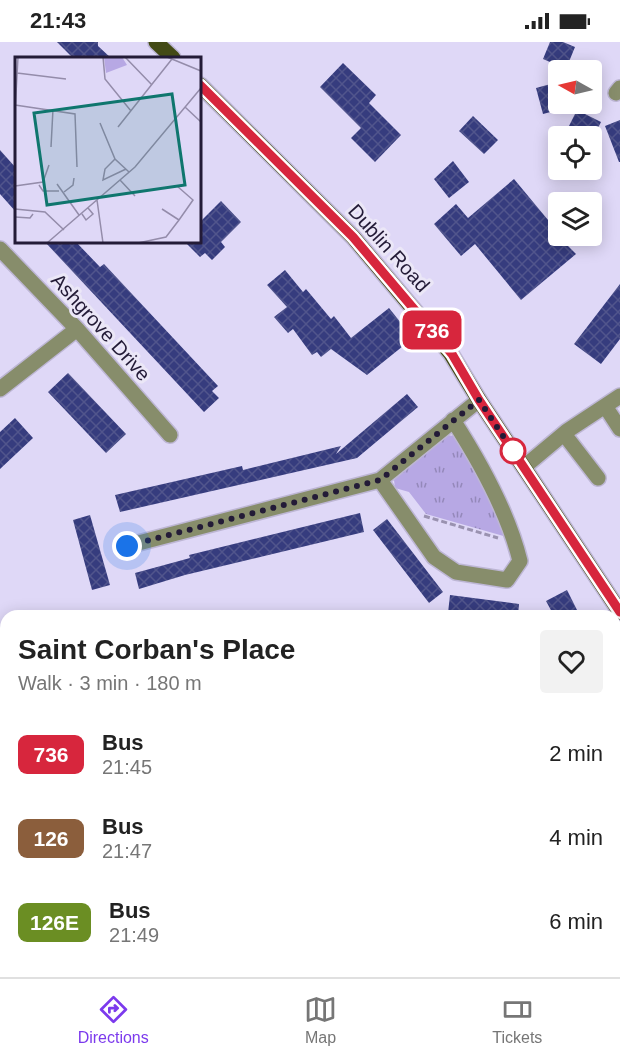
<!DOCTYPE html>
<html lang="en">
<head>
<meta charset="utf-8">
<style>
  body { margin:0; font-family:Arial,sans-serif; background:#f2f2f2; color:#222; height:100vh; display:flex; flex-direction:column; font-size:22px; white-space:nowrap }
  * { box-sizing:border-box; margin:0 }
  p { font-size:20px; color:#767676 }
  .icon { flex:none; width:33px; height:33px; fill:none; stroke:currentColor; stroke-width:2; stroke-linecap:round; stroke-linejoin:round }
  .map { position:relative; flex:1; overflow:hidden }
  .side { position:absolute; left:0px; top:568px; width:621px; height:368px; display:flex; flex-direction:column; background:#fff; border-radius:18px 18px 0 0; box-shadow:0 3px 15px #0003 }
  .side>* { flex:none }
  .badge { padding:0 12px; border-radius:9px; font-size:21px; line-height:39px }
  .needle { width:39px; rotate:278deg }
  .fabs { position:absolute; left:548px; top:18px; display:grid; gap:12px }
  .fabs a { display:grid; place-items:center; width:54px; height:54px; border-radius:6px; background:#fff; box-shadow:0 3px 15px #0003; font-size:30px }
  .you { position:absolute; width:30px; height:30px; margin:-15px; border:4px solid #fff; border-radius:50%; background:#1a73e8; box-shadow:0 0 0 9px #1a73e833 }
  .map>.badge { position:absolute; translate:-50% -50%; box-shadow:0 0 0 3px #fff }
  .round { display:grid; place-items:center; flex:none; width:63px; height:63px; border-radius:6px; background:#f2f2f2 }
  .overview { display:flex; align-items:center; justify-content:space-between; height:102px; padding:0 18px }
  h1 { font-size:28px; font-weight:800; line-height:45px }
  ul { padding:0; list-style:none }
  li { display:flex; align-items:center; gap:18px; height:84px; padding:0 18px }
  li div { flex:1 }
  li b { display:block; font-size:22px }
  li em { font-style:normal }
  li .badge { min-width:66px; font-weight:700; text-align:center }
  .status { display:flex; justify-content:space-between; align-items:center; height:42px; padding:0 30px; background:#fff; direction:ltr }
  .status svg { height:16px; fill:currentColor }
  .tabs { display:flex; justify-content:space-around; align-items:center; height:84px; border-top:2px solid #e0e0e0; background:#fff; font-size:16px; color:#767676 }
  .tabs a { display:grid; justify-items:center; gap:3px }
  .tabs .selected { color:#7c3aed }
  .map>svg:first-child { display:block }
  .grass { fill:url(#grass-tufts) }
  .building { fill:url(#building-cross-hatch) }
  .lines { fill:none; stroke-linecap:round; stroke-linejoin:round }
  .minor-casing { stroke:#bdb6d4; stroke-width:18 }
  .major-casing { stroke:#bdb6d4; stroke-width:18 }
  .path { stroke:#9a92b0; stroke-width:3; stroke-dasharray:6 3; stroke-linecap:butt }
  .minor { stroke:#878d6b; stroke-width:15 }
  .major { stroke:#434a15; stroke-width:15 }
  .line-casing { stroke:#fff; stroke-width:14 }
  .line { stroke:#d7263d; stroke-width:9 }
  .walk { stroke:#231b37; stroke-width:6; stroke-dasharray:0 10.8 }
  .stop-dot { fill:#fff; stroke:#d7263d; stroke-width:3 }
  .labels { text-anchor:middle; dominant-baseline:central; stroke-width:6; stroke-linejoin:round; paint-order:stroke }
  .street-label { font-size:20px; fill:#231b37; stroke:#ebe7f7 }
  .inset-road { fill:none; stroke:#948caa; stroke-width:1.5 }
  .view { fill:#0f766e; fill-opacity:0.15; stroke:#0f766e; stroke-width:3 }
  .inset-edge { fill:none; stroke:#231b37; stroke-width:3 }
</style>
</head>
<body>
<div class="status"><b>21:43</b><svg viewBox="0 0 49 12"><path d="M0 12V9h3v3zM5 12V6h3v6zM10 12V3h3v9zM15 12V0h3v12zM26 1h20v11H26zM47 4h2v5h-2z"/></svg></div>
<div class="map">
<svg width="620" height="935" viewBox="0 0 620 935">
  <defs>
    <pattern id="grass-tufts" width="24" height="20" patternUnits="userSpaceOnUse" patternTransform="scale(1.5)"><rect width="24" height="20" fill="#b7a8e4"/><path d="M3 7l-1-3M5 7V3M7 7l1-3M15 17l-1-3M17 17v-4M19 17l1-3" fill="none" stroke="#9488ba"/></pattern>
    <pattern id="building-cross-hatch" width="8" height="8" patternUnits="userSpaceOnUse" patternTransform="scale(1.5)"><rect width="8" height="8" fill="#363c7e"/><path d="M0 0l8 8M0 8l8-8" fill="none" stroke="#51558c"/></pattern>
  </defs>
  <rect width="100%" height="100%" fill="#dfd8f7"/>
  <path class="grass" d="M446,393l10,1 5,4 46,97 -81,-23 -17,-22 -14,-4 -1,-8z"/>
  <path class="building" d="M57,0h41v4l13,12h-38z
    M550,0h13l12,5 -9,22 -23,-10z
    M343,21l33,32 -7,8 32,32 -26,27 -24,-24 10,-10 -41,-41z
    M558,40v28l-15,4 -7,-26z
    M577,68l24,12 -7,14h-30z
    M473,74l25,24 -14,14 -25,-23z
    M620,78v42h-1l-14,-36z
    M0,108l16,18v44l-16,-18z
    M453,119l16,21 -20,16 -15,-19z
    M514,137l44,53v4l18,18 -55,46 -46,-56 -14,12 -27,-32 22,-20 12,14z
    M221,159l20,21 -20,20 4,5 -13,13 -7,-7 -5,4 -15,-15h15v-20z
    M45,200h31l24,25 4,-3 114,122 -6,5 7,7 -15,14z
    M285,228l18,22 3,-3 25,30 3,-3 17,22 38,-30 24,30 -46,37 -36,-26 -10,8 -4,-5 -5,3 -19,-26 -5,4 -14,-16 13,-10 -20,-22z
    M620,242v55l-19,25 -27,-20z
    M68,331l58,61 -20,19 -58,-61z
    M407,352l11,13 -61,51 -237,54 -5,-17 127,-29 1,4 98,-24 -5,8z
    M15,376l18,20 -33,31v-37z
    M360,471l4,19 -179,43 -46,14 -4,-16 55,-15 -1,-3z
    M90,473l20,70 -18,5 -19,-70z
    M387,477l56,73 -14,11 -56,-73z
    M567,548l13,26h-24l-3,-2 -7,-13z
    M450,553l69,9 -1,12h-59l1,-2 -12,-1z"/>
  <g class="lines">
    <defs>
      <path id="minor" d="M616,51l4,-5
        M0,207l77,80 93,106
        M0,347l77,-60
        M605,364l15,23
        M564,392l34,44
        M524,425l43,-36 53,-35
        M380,438l54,77 22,15 51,8 13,-19c-12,-49 -40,-99 -67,-141
        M127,504l253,-66 99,-80
        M0,756l6,-25
        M615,769l5,-3
        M0,809l6,2
        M449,930l10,5
        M528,935l2,-5"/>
      <path id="major" d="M156,0l17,16
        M200,43l153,152 98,117 28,46 141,212"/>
    </defs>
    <use href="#minor" class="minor-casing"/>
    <use href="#major" class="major-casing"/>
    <path class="path" d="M424,474l74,22"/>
    <use href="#minor" class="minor"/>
    <use href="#major" class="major"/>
  </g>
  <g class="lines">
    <defs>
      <path id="line" d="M200,43l153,152 99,117 27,46 141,212"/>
    </defs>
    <use href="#line" class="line-casing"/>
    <use href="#line" class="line"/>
    <path class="walk" d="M127,504l253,-66 99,-80 34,51"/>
  </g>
  <circle class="stop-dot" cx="513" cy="409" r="12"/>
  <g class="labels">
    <g class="street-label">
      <text transform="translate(389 206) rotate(48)">Dublin Road</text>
      <text transform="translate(101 285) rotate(48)">Ashgrove Drive</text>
    </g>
  </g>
  <g transform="translate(15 15)">
    <rect width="186" height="186" fill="#dfd8f7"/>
    <path d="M89,0h18l5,8 -21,8z" fill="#b7a8e4"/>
    <path class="inset-road" d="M88,0l2,22 26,32M110,0l27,28M152,0l34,14M2,16l49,6M0,48l60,9 2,53M170,50l16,15M0,55l3,-55M85,66l15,36 14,13M103,70l54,-68M36,90l2,-38M100,102l-10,10 -2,11 23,-11M105,123l15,16M42,127l22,31M24,128l4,6h16M0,129l28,-4 6,-17M49,135l9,-7 1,-7M82,143l6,43M0,152l30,3 19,18M147,152l17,11M67,157l4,6 7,-6 -5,-6M0,160l15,1 3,-4M32,186l88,-76 66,-79M123,186l28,-6 13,-17 14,-20 -16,-14"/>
    <path class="view" d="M157,37l13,91 -138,20 -13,-92z"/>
    <rect width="186" height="186" class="inset-edge"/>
  </g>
</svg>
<div class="fabs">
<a><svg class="needle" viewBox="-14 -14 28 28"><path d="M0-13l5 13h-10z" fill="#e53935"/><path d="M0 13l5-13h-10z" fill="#767676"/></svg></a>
<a><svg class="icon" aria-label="locate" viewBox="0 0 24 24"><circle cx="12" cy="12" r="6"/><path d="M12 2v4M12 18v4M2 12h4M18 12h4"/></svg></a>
<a><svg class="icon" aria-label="layers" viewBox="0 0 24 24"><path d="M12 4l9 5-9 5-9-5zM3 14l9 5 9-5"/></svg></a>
</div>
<div class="you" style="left:127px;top:504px"></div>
<b class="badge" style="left:432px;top:288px;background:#d7263d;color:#fff">736</b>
<section class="side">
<div class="overview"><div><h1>Saint Corban's Place</h1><p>Walk · 3 min · 180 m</p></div><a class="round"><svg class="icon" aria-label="heart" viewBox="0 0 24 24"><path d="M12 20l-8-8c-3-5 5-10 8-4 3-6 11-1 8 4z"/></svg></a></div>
<ul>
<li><span class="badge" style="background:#d7263d;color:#fff">736</span><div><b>Bus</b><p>21:45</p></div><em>2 min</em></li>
<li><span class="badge" style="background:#8b5e3c;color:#fff">126</span><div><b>Bus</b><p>21:47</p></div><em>4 min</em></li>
<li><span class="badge" style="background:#6b8e23;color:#fff">126E</span><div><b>Bus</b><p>21:49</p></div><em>6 min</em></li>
</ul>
</section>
</div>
<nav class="tabs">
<a class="selected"><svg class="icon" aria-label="directions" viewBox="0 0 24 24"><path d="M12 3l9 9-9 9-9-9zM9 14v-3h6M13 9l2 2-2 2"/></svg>Directions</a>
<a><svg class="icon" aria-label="map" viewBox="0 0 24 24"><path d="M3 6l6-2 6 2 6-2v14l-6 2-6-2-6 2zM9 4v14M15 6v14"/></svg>Map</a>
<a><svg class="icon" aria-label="tickets" viewBox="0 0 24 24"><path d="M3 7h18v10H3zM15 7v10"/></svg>Tickets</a>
</nav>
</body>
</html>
